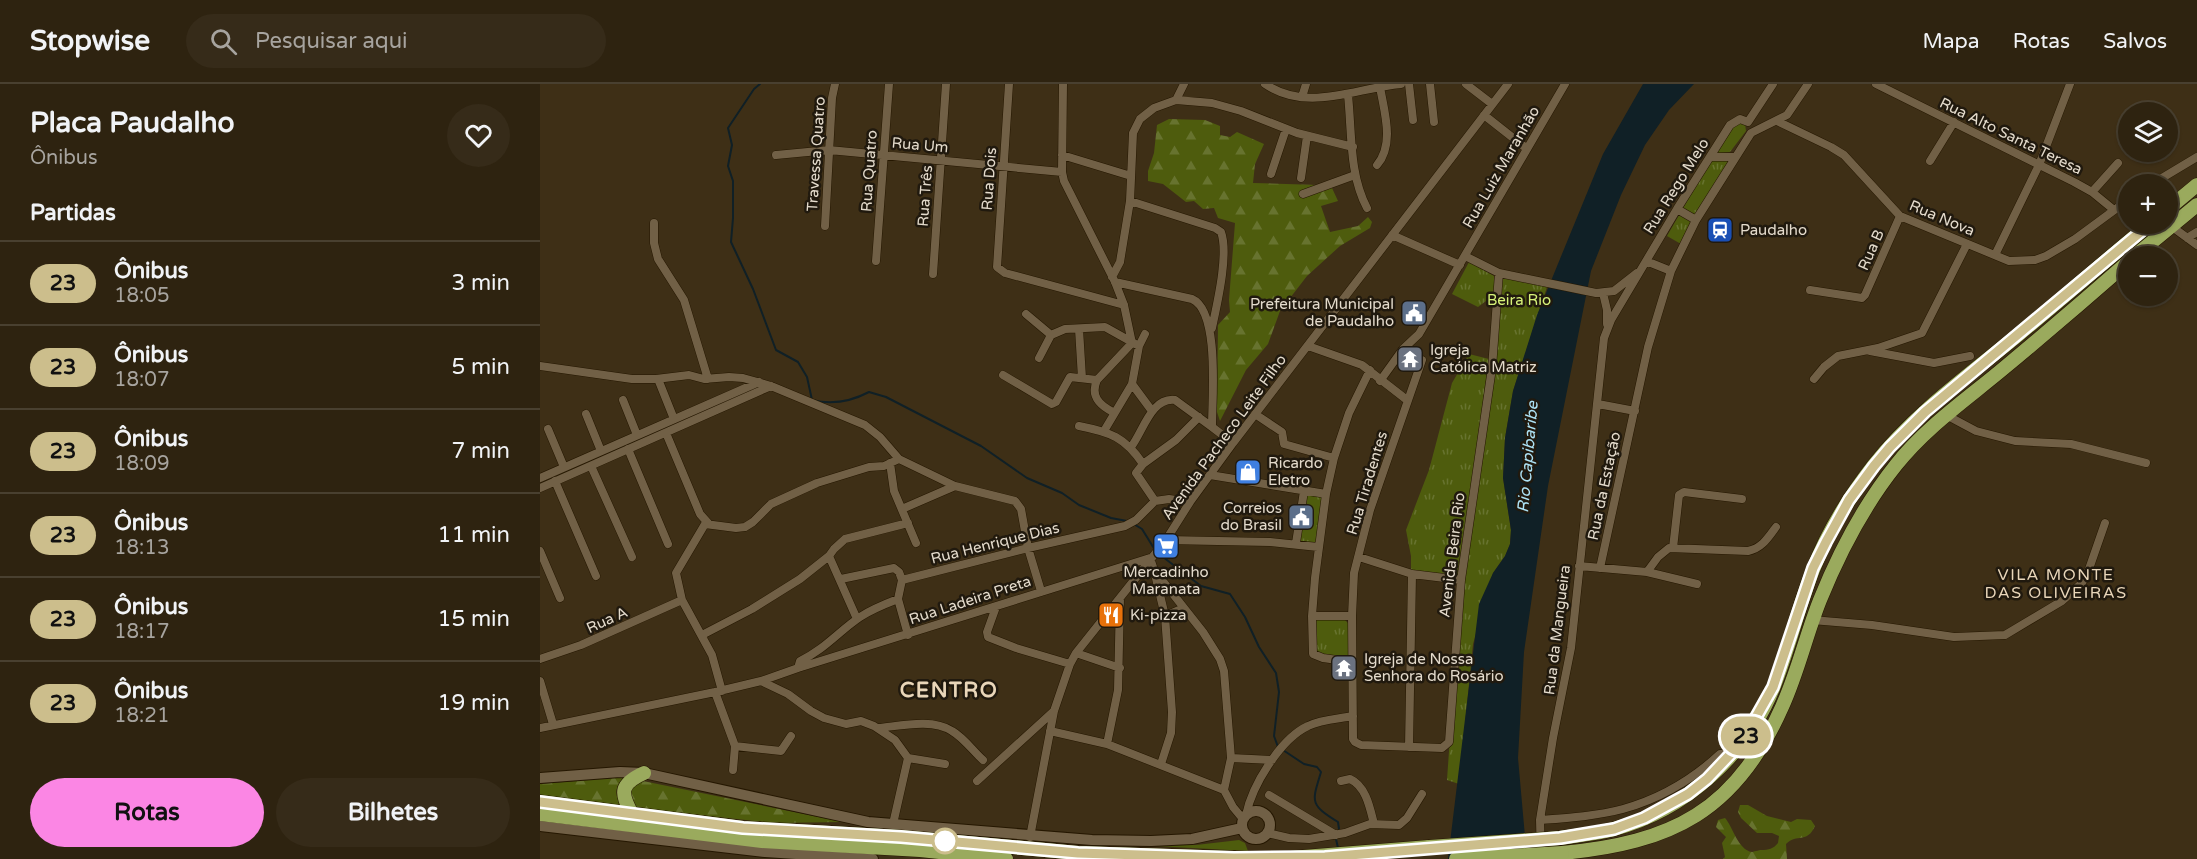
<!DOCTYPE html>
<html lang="pt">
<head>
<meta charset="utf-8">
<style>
  body { margin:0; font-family:"Varela Round",sans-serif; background:#362b19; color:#f1f3f6; height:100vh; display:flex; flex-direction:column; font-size:22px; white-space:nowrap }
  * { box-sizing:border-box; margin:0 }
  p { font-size:20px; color:#a7a49f }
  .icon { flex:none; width:33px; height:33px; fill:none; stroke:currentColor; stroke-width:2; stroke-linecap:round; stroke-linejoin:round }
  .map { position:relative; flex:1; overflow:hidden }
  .details { display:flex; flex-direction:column; background:#2e2310; width:540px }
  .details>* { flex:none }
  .badge { padding:0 12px; border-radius:20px; font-size:21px; line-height:39px }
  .controls { position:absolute; left:1578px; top:18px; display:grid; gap:12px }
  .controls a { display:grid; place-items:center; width:60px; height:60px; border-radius:50%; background:#2e2310; box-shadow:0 2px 4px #0004,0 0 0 2px #494030; font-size:30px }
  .map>.badge { position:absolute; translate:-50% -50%; box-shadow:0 0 0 3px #fff }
  h2 { padding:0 30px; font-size:22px; line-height:54px }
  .round { display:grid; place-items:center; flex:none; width:63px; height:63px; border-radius:32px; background:#362b19 }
  .overview { display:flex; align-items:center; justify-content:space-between; height:102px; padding:0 30px }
  h1 { font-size:28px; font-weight:700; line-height:45px }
  .button { display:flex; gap:12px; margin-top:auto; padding:12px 30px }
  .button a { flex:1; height:69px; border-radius:36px; background:#fb86e4; color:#111; font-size:24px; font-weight:700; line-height:69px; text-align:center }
  .button a+a { background:#362b19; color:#f1f3f6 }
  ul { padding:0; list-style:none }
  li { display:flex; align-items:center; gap:18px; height:84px; padding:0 30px; border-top:2px solid #494030 }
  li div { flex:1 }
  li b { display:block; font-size:22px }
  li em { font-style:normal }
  li .badge { min-width:66px; font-weight:700; text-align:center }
  header { display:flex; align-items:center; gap:36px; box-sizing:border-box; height:84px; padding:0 30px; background:#2e2310; border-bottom:2px solid #494030 }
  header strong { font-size:28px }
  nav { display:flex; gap:33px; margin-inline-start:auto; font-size:21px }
  .search { width:420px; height:54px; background:#362b19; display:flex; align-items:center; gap:15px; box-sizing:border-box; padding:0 21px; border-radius:33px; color:#a7a49f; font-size:22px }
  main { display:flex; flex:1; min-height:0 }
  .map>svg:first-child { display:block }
  .green { fill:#4e5c0d }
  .forest { fill:url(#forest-firs) }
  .park { fill:url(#park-tufts) }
  .water { fill:#102026 }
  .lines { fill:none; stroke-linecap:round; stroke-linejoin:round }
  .stream { stroke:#102026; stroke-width:2 }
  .street-casing { stroke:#251700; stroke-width:9 }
  .secondary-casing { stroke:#251700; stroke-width:12 }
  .highway-casing { stroke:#251700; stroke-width:15 }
  .street { stroke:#716046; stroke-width:8 }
  .secondary { stroke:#716046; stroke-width:10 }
  .highway { stroke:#9aaa5d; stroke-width:14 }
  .highway-bridge-casing { stroke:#251700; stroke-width:15; stroke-linecap:butt }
  .highway-bridge { stroke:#9aaa5d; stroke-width:14 }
  .line-casing { stroke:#fff; stroke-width:14 }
  .line { stroke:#ccbe8c; stroke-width:9 }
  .stop-dot { fill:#fff; stroke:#ccbe8c; stroke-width:3 }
  .labels { text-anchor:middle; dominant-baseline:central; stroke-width:5; stroke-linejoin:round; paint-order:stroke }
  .street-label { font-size:15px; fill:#e4dbcc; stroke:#20190e }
  .poi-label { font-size:15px; fill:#e4dbcc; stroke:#20190e; text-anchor:start }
  .park-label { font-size:15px; fill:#d6f279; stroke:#20190e }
  .water-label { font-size:16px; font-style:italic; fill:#ade2f5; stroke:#20190e }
  .neighbourhood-label { font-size:16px; letter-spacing:1.5px; fill:#e9d6b9; stroke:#20190e }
  .district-label { font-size:21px; font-weight:bold; letter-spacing:1.5px; fill:#e9d6b9; stroke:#20190e }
</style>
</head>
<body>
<header>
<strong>Stopwise</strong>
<div class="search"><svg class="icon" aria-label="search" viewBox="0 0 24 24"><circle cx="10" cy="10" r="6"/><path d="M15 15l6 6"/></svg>Pesquisar aqui</div>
<nav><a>Mapa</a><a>Rotas</a><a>Salvos</a></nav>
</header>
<main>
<section class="details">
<div class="overview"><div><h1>Placa Paudalho</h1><p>Ônibus</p></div><a class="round"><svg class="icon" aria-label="heart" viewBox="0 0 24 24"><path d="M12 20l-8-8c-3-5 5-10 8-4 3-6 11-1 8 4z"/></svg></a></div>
<h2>Partidas</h2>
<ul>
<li><span class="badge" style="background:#ccbe8c;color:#111">23</span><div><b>Ônibus</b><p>18:05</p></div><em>3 min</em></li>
<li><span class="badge" style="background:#ccbe8c;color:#111">23</span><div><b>Ônibus</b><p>18:07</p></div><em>5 min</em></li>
<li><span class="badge" style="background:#ccbe8c;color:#111">23</span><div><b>Ônibus</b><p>18:09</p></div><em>7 min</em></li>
<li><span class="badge" style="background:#ccbe8c;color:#111">23</span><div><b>Ônibus</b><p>18:13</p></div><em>11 min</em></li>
<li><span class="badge" style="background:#ccbe8c;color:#111">23</span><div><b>Ônibus</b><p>18:17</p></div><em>15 min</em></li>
<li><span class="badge" style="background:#ccbe8c;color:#111">23</span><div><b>Ônibus</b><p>18:21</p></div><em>19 min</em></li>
</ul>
<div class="button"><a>Rotas</a><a>Bilhetes</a></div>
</section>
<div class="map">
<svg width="1657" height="775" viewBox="0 0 1657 775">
  <defs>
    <pattern id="forest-firs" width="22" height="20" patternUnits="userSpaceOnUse" patternTransform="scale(1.5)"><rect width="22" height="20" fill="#4e5c0d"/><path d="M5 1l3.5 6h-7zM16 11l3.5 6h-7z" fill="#67732f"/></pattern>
    <pattern id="park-tufts" width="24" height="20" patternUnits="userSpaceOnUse" patternTransform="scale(1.5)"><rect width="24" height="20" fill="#4e5c0d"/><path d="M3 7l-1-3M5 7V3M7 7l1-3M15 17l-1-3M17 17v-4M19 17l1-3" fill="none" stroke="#67732f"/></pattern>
  </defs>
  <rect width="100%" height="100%" fill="#3e2f16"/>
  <path class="green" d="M699,756l6,3 3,8 -112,-6h60z"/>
  <path class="forest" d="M629,35l36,1 15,6v9l10,2 7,-5 27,12 -9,20 -2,19 65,2 14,3 6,13 -17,5 9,26 28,-6 10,-9 4,5 -2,6 -30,18 -33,30 -27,35 -12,33 -22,26 -26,51 -3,-9 1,-87 12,-13 -1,-12 6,-77 -17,-5 -4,-10 -11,1 -9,-8 -8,1 -23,-18 -15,-3v-10l6,-18 3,-28z
    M84,693c-10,11 -10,19 -1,30l-83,-11v-12z
    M103,697l200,41 -69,1 -138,-15 -9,-11 6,-14z
    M1200,721h8l19,11 24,6 6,-3 14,1 4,6c-8,18 -18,7 -29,18l1,15h-64l2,-2 -3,-14 4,-6 -10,-10 2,-7 7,-2c8,9 13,32 27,34 0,0 8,-2 9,-2 8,0 12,-1 17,-7l1,-7 -7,-3h-15l-16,-15 -3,-6z"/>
  <path class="park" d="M1197,39l8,1 1,7 -16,21 -13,1 -1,-3 15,-26z
    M1171,76h18l-48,84 -14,-8z
    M929,178l25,14v19l-16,12 -26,-13z
    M959,189l49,11 -35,107 -8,47 -2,40 8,52 -1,14 -5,12 -12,17 -20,71 -14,140 -12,-4 14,-200 33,-231z
    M929,270l20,5 -31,218 -47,-5v-16l-5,-26 23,-60 23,-87z
    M764,407l22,3 -8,53 -22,-4z
    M803,534l6,6 1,32 -5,2 -30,-5 1,-34z"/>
  <path class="water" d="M1103,0h51l-25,26 -24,35 -24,50 -30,76 -43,215 -24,166 -6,106 9,101h-79l31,-255 14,-31 12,-17 5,-12 1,-14 -8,-52 2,-40 8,-47 24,-76 66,-161z"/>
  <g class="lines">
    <path class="stream" d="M220,0l-6,5 -26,39 4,17 -4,21 5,15v37l-2,24 22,47 23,61 22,12 9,15 5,23c20,5 38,2 57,-8l17,5 95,49 46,32 35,15 17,12 32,13 16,3
      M592,439l10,6 13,21
      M619,470l42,32 29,8 15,23 14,30 17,26 3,19 -5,44 4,11
      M743,666l21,14 13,3 4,5c-9,30 -12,32 17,50l1,7
      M796,755l2,9"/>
    <defs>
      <path id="street" d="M469,0l-12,183 8,6 119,32
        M523,0l-1,88 2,9 51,101 9,23 8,38 -35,37c-7,16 2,25 16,32
        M725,0c43,29 90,4 136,0
        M869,0l4,36
        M890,0l4,38
        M926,0l26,20
        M1336,0l198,98 18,10 22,18
        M808,11c4,38 1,79 19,113
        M762,13l4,-13
        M636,16l8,-16
        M944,31l42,33
        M1237,37l54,26 13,8 56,61 109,45 26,-1 11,-4 29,-17 53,-39
        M236,71l53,-5 233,22
        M522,71l69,21
        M1170,73h25
        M1390,77l24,-39
        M837,81c18,-21 7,-54 3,-78
        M731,90l15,-45
        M761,94l6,-42
        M1612,100l45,-27
        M1552,108l26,-29
        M763,110l52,-19
        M590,117l85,27 6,4c8,22 -4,72 -9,96
        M1137,125l19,11
        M114,139v20l4,16 26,41 24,79
        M285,142l7,-128 3,-14
        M1631,142l26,19
        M852,151l68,30
        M1647,154l10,-6
        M1455,171l44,-90 31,-81
        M925,172l34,17 97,20 18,-2 23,-18
        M336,177l13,-177
        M1106,177l25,10
        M393,190l13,-190
        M572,193l8,-15 10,-61 3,-68 7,-14 14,-11 22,-8 36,3 29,8 56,22 56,14
        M575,198l77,17c28,12 20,100 20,128l21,16
        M1270,206l52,8 3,-3 35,-79
        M1063,209l4,17v14
        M486,230l25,21
        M539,245l3,49
        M768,262l54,19 45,35
        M1330,267l64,12 36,-7
        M499,274l12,-23 14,-6 40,-2 34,19
        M882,276l-52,150 -16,63 -2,43 1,123 2,3 6,3 81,3 7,-6 12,-162 31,-212 7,-95
        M0,282l92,13h24l33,-4 15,4 25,-2 14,1 28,8 94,39 15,12 19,22
        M463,291l49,29 4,-2 14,-25 27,3
        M118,295l16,40
        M1274,295l10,-12 14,-11 40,-8 44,-15 45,-89
        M840,297l23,-32 16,-15 146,-250
        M592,300l20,27
        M83,316l14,35
        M1058,320l37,7
        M46,330l15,37
        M715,330l27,18 2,12 50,14
        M1406,331l30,16 39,10 56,3 75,19
        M539,342c31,6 46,11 64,38l-7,9 19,28 14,-2 21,3
        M8,345l16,38
        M564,347l28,-47 7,-38 6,-12
        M126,349l34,81 8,9
        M591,363c12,-15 20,-50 44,-47l37,27
        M88,365l40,95
        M350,379l4,28 22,52
        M603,380l33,-24 23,-23
        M51,382l41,91
        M670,391l116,19
        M0,394l219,-96
        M15,397l41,95
        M0,404l231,-102
        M362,425l53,-23 60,15 6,8 7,39 13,43
        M626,456l104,2 48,5
        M756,459l8,-52
        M1133,464l6,-53 5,-3 58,7
        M0,467l20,47
        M289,472l28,63
        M819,473l53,17 49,6
        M1039,482l68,6 11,-15 11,-9 79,3c14,-3 20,-13 28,-24
        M1060,484l48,-221 23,-76 25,-51 55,-87 36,-18 21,-31
        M1107,488l50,12
        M615,490l10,42 7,96 -1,21 -10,31
        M301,495l53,-11 5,4 3,8 126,-32 97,-22 11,-6 19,-19
        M362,496l-4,19 10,36
        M456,523l-9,25 1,5 28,11 54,16
        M625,532l19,-8
        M772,532h40
        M1272,536l60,5 82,12 51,-2 57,-34 20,-18 7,-14 16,-46
        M162,551l50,-26 48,-30 29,-23 5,-7 11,-10 63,-16
        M536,569l44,15
        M0,575l41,-14 101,-45
        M812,578l-29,-4 -10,-4 -1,-38 3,-38 11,-84 8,-36 15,-45 21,-43
        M258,584l352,-110 4,12 49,62 17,27 4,12 7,87 -7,32
        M0,597l13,43
        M221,597l37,-13 2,-7c25,-12 38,-29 60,-44 12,-8 25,-13 38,-18
        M182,607l-10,-36 -30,-55 -6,-27 29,-49 31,4 9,-1 8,-5 18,-18 46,-21 52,-16 15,-1 15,-7 56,27
        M175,608l20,54 -2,24
        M0,644l175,-36 46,-11 27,13 23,17 13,7 22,6 15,-3 13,5 21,14 13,18 -15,66
        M338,644c22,-2 54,-10 74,3 12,7 21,20 31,29
        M510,647l57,13 117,46
        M567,660l11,-54 2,-92
        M195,662l46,5 10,-15
        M869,663l3,-173
        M368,674l37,6
        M691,674l41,2
        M437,697l77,-70
        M801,697l9,-2c16,7 20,29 24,45
        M684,706l9,17 10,12
        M729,711l67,40
        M706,731c6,-29 34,-76 62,-89 14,-7 30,-7 45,-10
        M1000,736c27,-2 57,-4 83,-11 36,-10 70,-30 97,-55h13
        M727,749l22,5 20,1 36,-6 25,-9 29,1 8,-7 15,-24
        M490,753l24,-126 16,-47 6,-11 90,-113 24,-38 43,-59 275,-359
        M1001,774l-1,-38 13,-82 18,-90 33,-310 7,-18 66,-111 53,-84 10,-6 8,3 25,-38"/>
      <path id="secondary" d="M0,694l80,-6 24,1 224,49 224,18 59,1 41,-2 50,-11
        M702 741a14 14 0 1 1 28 0a14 14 0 1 1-28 0Z
        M0,742l225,26 108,7"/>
      <path id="highway" d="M1628,125l29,-24
        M1595,172l62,-51
        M0,718l203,26 158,9 177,16 156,5
        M0,730l222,27 158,9 86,9
        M92,730c-12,-22 -12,-30 12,-41
        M1020,754c18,-3 36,-4 54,-9 71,-19 133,-74 160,-143 15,-38 24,-78 39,-116 14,-37 36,-73 61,-105 40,-51 95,-90 144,-130 45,-37 88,-75 132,-111
        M1022,769c110,-10 174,-42 220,-146 16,-35 24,-72 38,-107 19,-47 44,-95 76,-135 30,-38 71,-66 108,-97 42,-35 83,-70 124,-106
        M738,775l151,-12"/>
    </defs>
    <use href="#street" class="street-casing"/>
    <use href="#secondary" class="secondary-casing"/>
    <use href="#highway" class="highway-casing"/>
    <use href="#street" class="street"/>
    <use href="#secondary" class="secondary"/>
    <use href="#highway" class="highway"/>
    <defs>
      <path id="highway-bridge" d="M889,763l131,-9
        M694,774l44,1
        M916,775l106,-6"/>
    </defs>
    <use href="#highway-bridge" class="highway-bridge-casing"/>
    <use href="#highway-bridge" class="highway-bridge"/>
  </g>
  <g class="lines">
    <defs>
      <path id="line" d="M0,718l203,26 158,9 177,16 156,5 91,-1 235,-19 54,-9 30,-11 44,-24 19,-15 35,-37 31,-55 40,-119 13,-26 23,-42 25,-34 16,-19 35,-35 225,-188"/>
    </defs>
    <use href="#line" class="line-casing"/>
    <use href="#line" class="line"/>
  </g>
  <defs>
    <symbol id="station-square" viewBox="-11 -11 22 22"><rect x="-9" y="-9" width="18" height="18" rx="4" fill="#1a4fb4" stroke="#20190e"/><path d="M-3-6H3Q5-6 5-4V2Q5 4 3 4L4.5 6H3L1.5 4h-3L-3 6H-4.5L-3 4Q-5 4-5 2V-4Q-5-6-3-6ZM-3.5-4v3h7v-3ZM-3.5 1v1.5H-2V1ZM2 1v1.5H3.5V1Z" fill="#fff"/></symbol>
    <symbol id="civic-square" viewBox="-11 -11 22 22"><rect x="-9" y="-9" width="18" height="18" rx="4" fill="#5c6f8a" stroke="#20190e"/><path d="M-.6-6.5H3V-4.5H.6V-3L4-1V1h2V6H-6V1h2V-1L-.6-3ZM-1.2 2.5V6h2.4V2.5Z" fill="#fff"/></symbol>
    <symbol id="temple-square" viewBox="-11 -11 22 22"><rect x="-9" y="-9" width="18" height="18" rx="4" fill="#6b7280" stroke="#20190e"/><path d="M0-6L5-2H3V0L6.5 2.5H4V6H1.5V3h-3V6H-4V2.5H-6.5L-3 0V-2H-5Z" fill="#fff"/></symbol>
    <symbol id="shop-square" viewBox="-11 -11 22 22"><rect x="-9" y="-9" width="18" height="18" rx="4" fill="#3f7fe0" stroke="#20190e"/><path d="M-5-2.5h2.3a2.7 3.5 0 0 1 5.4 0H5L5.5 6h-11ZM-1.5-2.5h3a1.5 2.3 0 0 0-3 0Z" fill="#fff"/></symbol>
    <symbol id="supermarket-square" viewBox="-11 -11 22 22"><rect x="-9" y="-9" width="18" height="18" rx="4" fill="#3f7fe0" stroke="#20190e"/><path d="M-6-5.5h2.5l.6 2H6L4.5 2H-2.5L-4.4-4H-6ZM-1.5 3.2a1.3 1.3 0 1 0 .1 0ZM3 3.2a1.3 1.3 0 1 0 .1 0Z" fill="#fff"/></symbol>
    <symbol id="restaurant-square" viewBox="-11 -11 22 22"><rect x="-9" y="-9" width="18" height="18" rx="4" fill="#e8710a" stroke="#20190e"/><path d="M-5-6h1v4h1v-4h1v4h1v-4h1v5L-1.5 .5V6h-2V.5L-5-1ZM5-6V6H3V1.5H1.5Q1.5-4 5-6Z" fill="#fff"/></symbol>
  </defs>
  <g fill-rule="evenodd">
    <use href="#station-square" x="1165" y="131" width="30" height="30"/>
    <use href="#civic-square" x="859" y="214" width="30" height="30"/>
    <use href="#temple-square" x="855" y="260" width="30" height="30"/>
    <use href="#shop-square" x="693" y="373" width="30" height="30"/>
    <use href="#civic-square" x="746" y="418" width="30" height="30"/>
    <use href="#supermarket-square" x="611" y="447" width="30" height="30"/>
    <use href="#restaurant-square" x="556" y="516" width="30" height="30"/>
    <use href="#temple-square" x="789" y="569" width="30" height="30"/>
  </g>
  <circle class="stop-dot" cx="405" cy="757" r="12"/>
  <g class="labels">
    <g class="street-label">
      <text transform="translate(1471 52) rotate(26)">Rua Alto Santa Teresa</text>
      <text transform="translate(380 61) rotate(5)">Rua Um</text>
      <text transform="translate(276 70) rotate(-86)">Travessa Quatro</text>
      <text transform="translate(961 83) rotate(-60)">Rua Luiz Maranhão</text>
      <text transform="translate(329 87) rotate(-86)">Rua Quatro</text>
      <text transform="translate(449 95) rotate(-86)">Rua Dois</text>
      <text transform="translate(1136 102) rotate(-58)">Rua Rego Melo</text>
      <text transform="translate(385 112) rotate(-86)">Rua Três</text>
      <text transform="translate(1402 134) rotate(23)">Rua Nova</text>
      <text transform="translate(1331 166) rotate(-66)">Rua B</text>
      <text transform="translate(684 353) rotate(-54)">Avenida Pacheco Leite Filho</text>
      <text transform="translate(827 399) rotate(-73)">Rua Tiradentes</text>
      <text transform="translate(1064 402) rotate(-78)">Rua da Estação</text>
      <text transform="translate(455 459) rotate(-14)">Rua Henrique Dias</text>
      <text transform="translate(912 471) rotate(-83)">Avenida Beira Rio</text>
      <text transform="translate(430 516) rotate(-18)">Rua Ladeira Preta</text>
      <text transform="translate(67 536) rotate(-24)">Rua A</text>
      <text transform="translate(1017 546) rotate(-83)">Rua da Mangueira</text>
    </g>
    <g class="poi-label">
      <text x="1200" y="146">Paudalho</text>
      <text x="854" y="220" text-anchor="end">Prefeitura Municipal<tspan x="854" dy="17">de Paudalho</tspan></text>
      <text x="890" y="266">Igreja<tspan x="890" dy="17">Católica Matriz</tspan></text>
      <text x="728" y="379">Ricardo<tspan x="728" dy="17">Eletro</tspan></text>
      <text x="742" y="424" text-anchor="end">Correios<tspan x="742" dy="17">do Brasil</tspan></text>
      <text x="626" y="488" text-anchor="middle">Mercadinho<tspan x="626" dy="17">Maranata</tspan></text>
      <text x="590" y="531">Ki-pizza</text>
      <text x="824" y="575">Igreja de Nossa<tspan x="824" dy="17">Senhora do Rosário</tspan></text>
    </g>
    <g class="park-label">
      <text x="979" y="216">Beira Rio</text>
    </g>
    <g class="water-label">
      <text transform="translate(988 373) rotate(-85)">Rio Capibaribe</text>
    </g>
    <g class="neighbourhood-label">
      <text x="1516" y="491">VILA MONTE<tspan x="1516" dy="18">DAS OLIVEIRAS</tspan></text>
    </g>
    <g class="district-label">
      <text x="409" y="606">CENTRO</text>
    </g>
  </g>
</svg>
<div class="controls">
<a><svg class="icon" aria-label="layers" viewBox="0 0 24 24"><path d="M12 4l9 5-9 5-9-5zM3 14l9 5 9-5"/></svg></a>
<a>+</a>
<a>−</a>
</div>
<b class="badge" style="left:1206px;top:652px;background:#ccbe8c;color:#111">23</b>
</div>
</main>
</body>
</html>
